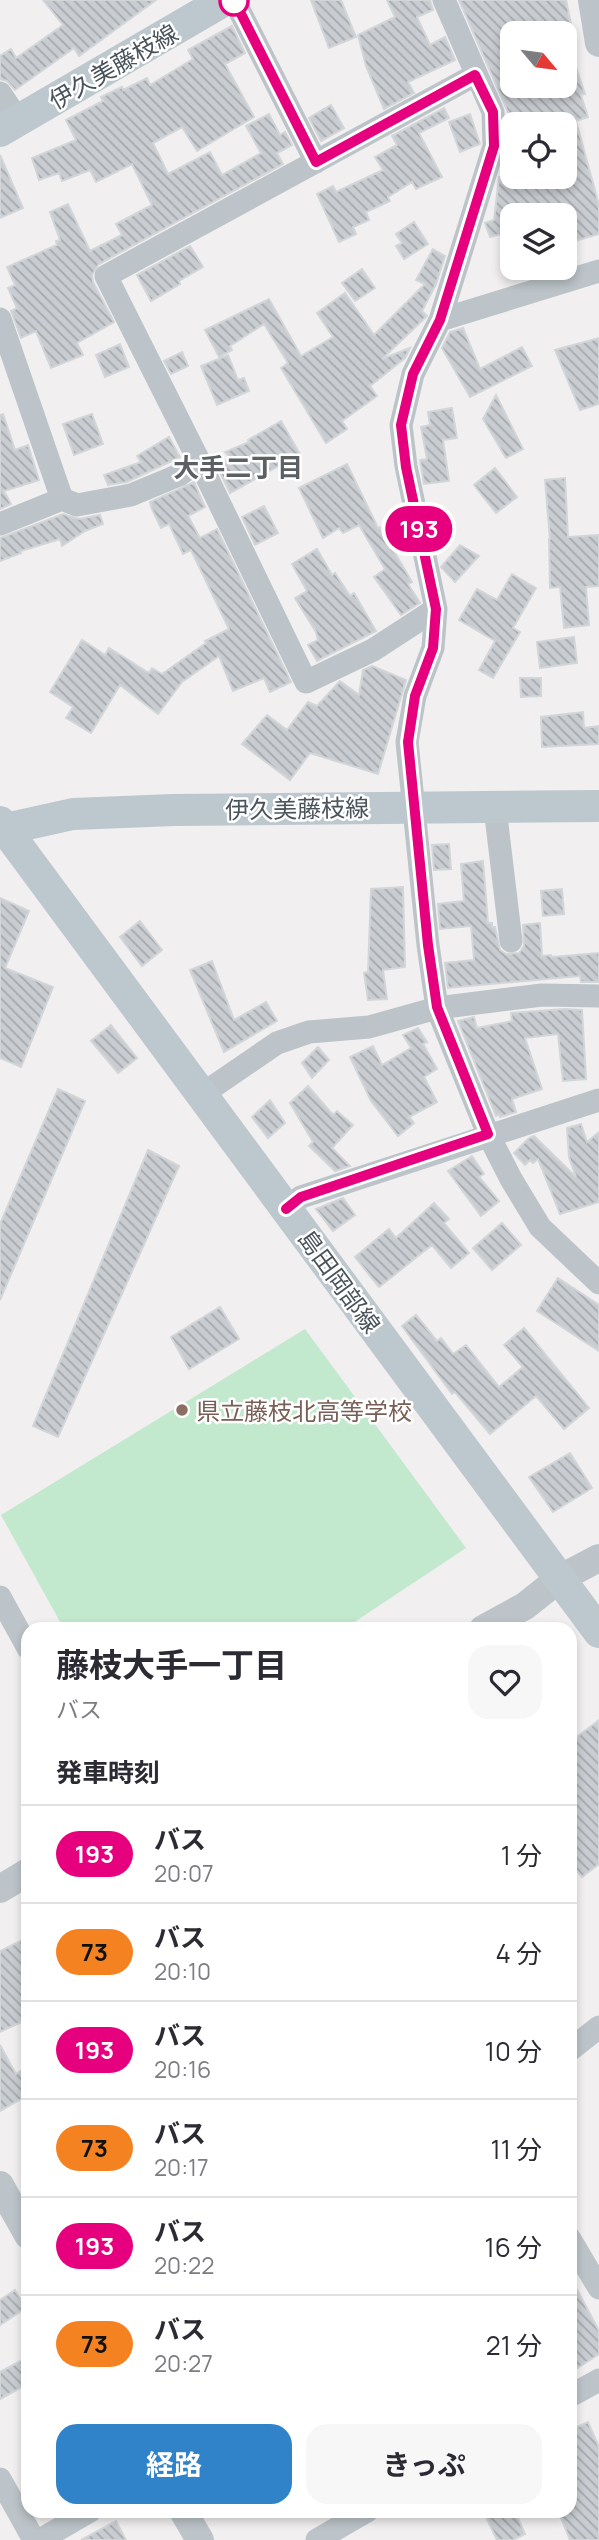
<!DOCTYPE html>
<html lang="ja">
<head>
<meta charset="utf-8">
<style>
  body { margin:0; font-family:Manrope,"Noto Sans JP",sans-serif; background:#f7f7f7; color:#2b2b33; height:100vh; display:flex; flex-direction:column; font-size:26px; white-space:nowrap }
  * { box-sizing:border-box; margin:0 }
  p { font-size:23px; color:#7c7c81 }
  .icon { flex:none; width:38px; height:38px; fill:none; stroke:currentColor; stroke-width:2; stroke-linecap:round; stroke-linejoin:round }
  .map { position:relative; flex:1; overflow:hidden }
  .side { position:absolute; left:21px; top:1622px; width:556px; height:896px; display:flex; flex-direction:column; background:#fff; border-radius:21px; box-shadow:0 4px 10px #0003 }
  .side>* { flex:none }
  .badge { padding:0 14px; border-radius:23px; font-size:24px; line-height:46px }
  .needle { width:46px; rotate:119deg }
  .fabs { position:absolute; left:500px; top:21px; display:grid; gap:14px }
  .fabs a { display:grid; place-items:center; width:77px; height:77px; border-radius:14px; background:#fff; box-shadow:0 4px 10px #0003; font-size:35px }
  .map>.badge { position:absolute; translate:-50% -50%; box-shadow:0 0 0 4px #fff }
  h2 { padding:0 35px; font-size:26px; line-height:63px }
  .round { display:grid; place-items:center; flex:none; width:74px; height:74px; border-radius:21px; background:#f7f7f7 }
  .summary { display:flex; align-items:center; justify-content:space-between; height:119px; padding:0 35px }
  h1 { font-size:33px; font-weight:700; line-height:52px }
  .primary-button { display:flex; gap:14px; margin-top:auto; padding:14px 35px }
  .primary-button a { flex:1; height:80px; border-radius:21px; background:#3083c9; color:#fff; font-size:28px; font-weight:700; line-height:80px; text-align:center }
  .primary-button a+a { background:#f7f7f7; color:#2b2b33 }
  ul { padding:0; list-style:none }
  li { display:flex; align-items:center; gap:21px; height:98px; padding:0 35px; border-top:2px solid #e1e1e2 }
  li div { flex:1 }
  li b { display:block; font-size:26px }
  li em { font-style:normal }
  li .badge { min-width:77px; font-weight:700; text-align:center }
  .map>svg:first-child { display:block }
  .park { fill:#c2e9cd }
  .building { fill:url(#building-back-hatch); stroke:#d3d6d9; stroke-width:2 }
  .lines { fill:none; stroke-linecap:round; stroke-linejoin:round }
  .minor { stroke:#bcc4c9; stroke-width:23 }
  .tertiary { stroke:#bcc4c9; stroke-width:28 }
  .secondary { stroke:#bdc7ce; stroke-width:32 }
  .line-casing { stroke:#fff; stroke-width:16 }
  .line { stroke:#e6007e; stroke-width:10 }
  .stop-dot { fill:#fff; stroke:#e6007e; stroke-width:3.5 }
  .education-dot { fill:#8d6e63; stroke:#fff; stroke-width:2.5 }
  .labels { text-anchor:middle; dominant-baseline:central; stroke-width:5; stroke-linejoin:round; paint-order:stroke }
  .street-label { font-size:24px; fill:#495359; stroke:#fff }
  .education-label { font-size:24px; fill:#785e54; stroke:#fff; text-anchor:start }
  .neighbourhood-label { font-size:26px; font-weight:bold; fill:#5c6062; stroke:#fff }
</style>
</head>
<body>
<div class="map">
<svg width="599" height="2540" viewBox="0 0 599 2540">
  <defs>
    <pattern id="building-back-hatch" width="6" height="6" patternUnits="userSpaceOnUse" patternTransform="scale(1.75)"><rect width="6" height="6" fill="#c9ccd0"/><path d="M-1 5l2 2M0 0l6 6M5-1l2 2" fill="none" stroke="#a5a8ac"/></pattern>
  </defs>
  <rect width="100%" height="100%" fill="#f1efef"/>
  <path class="park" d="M305,1329l161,219 -122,81h-280l-63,-114z"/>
  <path class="building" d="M43,0h113l-77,56 -5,-8 -59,42 -8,-9 -7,-2v-23l11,-7 5,9 47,-33z
    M311,0h30l15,37 -27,11z
    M387,0h43l3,10 -16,7 13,28 15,-8 10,23 -47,22 6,11 -30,16 -18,-43 -8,-31 37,-18z
    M459,0h107l7,33h-23l-3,-11 -24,11h-10v59l12,-4 1,3 16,-5h23v-43h3l17,51 -4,1 7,22 -12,4 23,84v29l-34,10v-29h-52v16l-23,6 -5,-14 9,-3 5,-43h66v-53h-52z
    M232,26l13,27 -20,11 29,53 -57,34 -15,-24 -29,16 15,31 42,-22 12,23 39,-22 -15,-27 23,-12 11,21 5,-3 7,13 -15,8 6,11 -184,100 -7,11 1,7 21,40 -37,21 6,12 -32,13 -15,-37 -15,7 -10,-27 6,-3 -9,-20 7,-3 -8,-18 50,-22 -1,-4 4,-1 -10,-28 18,-8 22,47 32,-16 -6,-11 36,-19 -20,-41 -36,18 -6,-12 -28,11 -3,-8 -20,7 -7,-22 44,-18 -10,-20 37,-19 -2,-4 21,-10 1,3 24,-12 3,7 43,-26 -5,-9z
    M331,105l13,23 -23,13 -12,-23z
    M444,108l5,10 -30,15 23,44 -26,12 -4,-7 -24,15 2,4 -24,11 3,8 -16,7 3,7 -17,8 -22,-48 16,-8 3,6 47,-22 -8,-13 22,-12 -5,-9z
    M470,114l10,30 -20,8 -11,-30z
    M0,155l23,53 -23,10z
    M414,222l14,22 -24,15 -8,-13 6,-3 -6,-9z
    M190,246l13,21 -24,14 1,3 -29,17 -14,-26z
    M433,249l12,7 -9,28 -14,27 5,5 -45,43 28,-11 -5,10 -35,28 7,10 -35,25 5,8 -21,14 -45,-75 7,-5 -24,-39 -34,22 2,4 -13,7 -14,-27 64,-31 32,57 32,-19 -16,-24 28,-20 29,42 51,-51 -9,-4z
    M362,269l13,19 -20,13 -13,-18z
    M463,328l17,41 42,-22 10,19 -62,31 -28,-49 8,-16z
    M599,338v66l-19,6 -25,-60z
    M120,344l9,23 -24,10 -9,-22z
    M182,352l6,14 -17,8 -7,-13z
    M228,355l10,25 6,-2 5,13 -32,14 -16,-39z
    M496,395l27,54 -17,9 -23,-39z
    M452,408l5,30 -14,2 6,41 -25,3 -4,-24 7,-1 -6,-32 9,-2 -2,-13z
    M3,414l12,36 13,-5 11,35 -35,11 7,13 -11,5v-94z
    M92,414l11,30 -29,11 -11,-31z
    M281,421l19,33 -70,39 -13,-27 14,-8 -6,-6 24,-10 -1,-2z
    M169,437l11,20 -53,25 -19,3 -4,-10 37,-13 -4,-6z
    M347,464l31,64 2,-1 32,55 -4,2 12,19 -19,12 -27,-38 11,-8 -26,-44 -16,8 -4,-5 -16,10 -24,-50z
    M495,468l22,29 -21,16 -22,-28z
    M565,478l3,59 31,-2v51l-13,1 3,38 -25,3 -4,-41 -10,1 -1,-50 1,2 -5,-60z
    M194,482l11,25 -17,9 12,22 17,-9 74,153 -21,10 -6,-14 -31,13 -14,-35 -37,26 -24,32 -38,-29 -29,48 -25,-15 7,-11 -23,-15 32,-52 23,15 4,-7 40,25 3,-5 10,6 44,-31 -1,-2 24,-12 -38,-79 -8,4 -14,-30 -8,4 -10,-21 -1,-5z
    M264,506l14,27 -23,12 -13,-28z
    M63,514l16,5 21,-4 3,9 -18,7 -23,15 -2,-7 -39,12v2l-21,8v-23z
    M460,545l19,11 -24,26 -14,-15z
    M317,549l15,26 3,-2 15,23 4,-3 22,38 -59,30 -9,-16 10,-5 -2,-8 -21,-34 12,-7 -15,-27z
    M512,574l24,14 -23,40 7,4 -27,46 -14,-8 16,-29 -36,-21 18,-31 20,11z
    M574,637l3,26 -37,5 -3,-26z
    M372,666l34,14 -28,94 -68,-21 -20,27 -48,-36 25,-29 20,15 21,-28 9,4 23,-25 19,14 4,-25z
    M520,678h21v18l-20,1z
    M583,712l1,16 15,-2v18l-57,3 -1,-30z
    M449,844l2,25 -17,1 -2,-25z
    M483,861l5,62h4v4h3l5,23 6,4 13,-1 5,-7 -1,-21 17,-2 2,33 9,-1 1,2 47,-4v29h-18l-1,-6 -132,12 -3,-25 29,-3 -3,-34 -31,3 -2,-25 26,-3 -3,-37z
    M403,887l2,80 -22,3 4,29 -19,1 -4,-27 4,-1 3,-83z
    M562,889l2,25 -21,2 -2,-25z
    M0,898l29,13 -24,57 48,19 -32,80 -21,-9z
    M140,921l22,29 -20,16 -22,-29z
    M212,961l22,59 32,-18 11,19 -53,31 -34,-82z
    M565,1009l17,1 4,69 -23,2 -5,-47 -33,4 17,51 -30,10 4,13 -16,5 -1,-3 -3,2 -38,-95 16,-4 3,11 35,-7 -1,-8z
    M111,1025l26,33 -19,15 -27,-32z
    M418,1028l9,14 -4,2 14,25 -13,8 13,25 -28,15 5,6 -16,13 -27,-35 -21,-44 23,-11 9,19 29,-17 -8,-13z
    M318,1047l11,13 -17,18 -10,-15z
    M308,1086l25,29 4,-4 16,14 -21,23 18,18 -15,5 -26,-25 4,-4 -23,-39z
    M58,1089l27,12 -85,199v-76z
    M270,1100l15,23 -17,15 -16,-21z
    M581,1124l6,18 12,-10v70l-39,12 -22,-55 -5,4 -3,-3 -5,5 -11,-12 15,-15 5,-2 42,41 -7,-20 -2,-29z
    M148,1150l31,16 -121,271 -25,-11z
    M472,1156l12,18 -5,3 20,24 -18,15 -33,-45z
    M343,1198l12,17 -22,16 -17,-22z
    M434,1203l15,16 -5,4 25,30 -18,15 -19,-23 -53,42 -24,-30 34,-28 7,9z
    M502,1223l19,22 -29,25 -19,-22z
    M558,1278l41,27v46l-62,-40z
    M220,1307l19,32 -50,30 -18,-32z
    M416,1315l21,26 4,-3 12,16 13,-9 33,42 24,-20 -19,-22 20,-17 65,80 -25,21 -28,-33 -46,38 -35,-42 -3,2 -50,-68z
    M570,1453l22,35 -39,24 -24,-35z
    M599,1720v144l-17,13 -12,-15v-120z
    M28,1937v82l-28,13v-81z
    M0,2045l16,29 12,-8v29l-28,16z
    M570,2276l29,55v23l-29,19z
    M15,2290l11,18 -26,17v-25z
    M28,2357v27l-28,15v-27z
    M588,2422l11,25v93h-29l-12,-29h12v-81z
    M483,2511h32l10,23 -12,6h-16z
    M116,2521l10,19h-45z"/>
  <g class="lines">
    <path class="minor" d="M234,0l82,162
      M444,0l49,112 1,34 -54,174 -27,54 -12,51 5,41 30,143 -3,39 -18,48 -8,46 21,203 9,63 51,126 23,45 29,48 59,56
      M0,93l18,27
      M0,319l62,180
      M440,320l159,-49
      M199,461l107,221 67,-32 63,-41
      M0,524l62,-25 15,6 54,-10 48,-20 20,-14 -93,-185 369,-201
      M495,808l16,133
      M201,1095l76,-52 32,-11 60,-5 68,-19 105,-13 57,1
      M286,1209l15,-12 298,-97
      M0,1597l28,51
      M570,2050l29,-23
      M570,2239l29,49
      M570,2396l29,-16
      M0,2479l34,61
      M40,2540l50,-29
      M317,2540l50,-29"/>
    <path class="tertiary" d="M592,0l7,43
      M483,1629l42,-23 34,-27 40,-21
      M0,1889l28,-17
      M0,2185l28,50
      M183,2511l17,29"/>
    <path class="secondary" d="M0,131l225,-131
      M0,822l599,810
      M5,829l68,-15 100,-4 426,-4"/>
  </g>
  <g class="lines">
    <defs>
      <path id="line" d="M234,0l82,162 159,-87 18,37 1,34 -54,174 -27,54 -12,51 5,42 30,142 -3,39 -18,48 -7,46 20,203 9,62 51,127 -187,63 -15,12"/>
    </defs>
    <use href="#line" class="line-casing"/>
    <use href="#line" class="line"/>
  </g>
  <circle class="stop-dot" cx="234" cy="1" r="14"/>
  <circle class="education-dot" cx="182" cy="1410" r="7"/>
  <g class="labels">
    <g class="street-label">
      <text transform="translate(113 66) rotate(-30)">伊久美藤枝線</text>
      <text transform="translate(297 808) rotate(-1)">伊久美藤枝線</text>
      <text transform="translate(340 1281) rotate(54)">島田岡部線</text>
    </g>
    <g class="education-label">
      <text x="196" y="1410">県立藤枝北高等学校</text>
    </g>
    <g class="neighbourhood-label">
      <text x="238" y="467">大手二丁目</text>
    </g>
  </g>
</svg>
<div class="fabs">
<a><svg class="needle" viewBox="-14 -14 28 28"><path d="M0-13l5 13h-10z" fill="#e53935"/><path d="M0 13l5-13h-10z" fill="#7c7c81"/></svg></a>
<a><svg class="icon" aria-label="locate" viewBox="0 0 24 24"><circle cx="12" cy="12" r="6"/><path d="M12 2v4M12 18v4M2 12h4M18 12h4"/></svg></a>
<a><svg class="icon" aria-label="layers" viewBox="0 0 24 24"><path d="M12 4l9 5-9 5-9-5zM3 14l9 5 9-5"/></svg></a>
</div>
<b class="badge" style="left:419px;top:529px;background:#e6007e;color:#fff">193</b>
<section class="side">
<div class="summary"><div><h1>藤枝大手一丁目</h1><p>バス</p></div><a class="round"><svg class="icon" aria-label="heart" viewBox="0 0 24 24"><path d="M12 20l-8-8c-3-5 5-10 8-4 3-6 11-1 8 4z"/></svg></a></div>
<h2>発車時刻</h2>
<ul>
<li><span class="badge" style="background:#e6007e;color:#fff">193</span><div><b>バス</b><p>20:07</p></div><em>1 分</em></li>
<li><span class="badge" style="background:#f58220;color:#111">73</span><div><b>バス</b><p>20:10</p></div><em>4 分</em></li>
<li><span class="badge" style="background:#e6007e;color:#fff">193</span><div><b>バス</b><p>20:16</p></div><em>10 分</em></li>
<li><span class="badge" style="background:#f58220;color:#111">73</span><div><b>バス</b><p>20:17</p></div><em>11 分</em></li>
<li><span class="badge" style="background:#e6007e;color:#fff">193</span><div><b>バス</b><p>20:22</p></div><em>16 分</em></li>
<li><span class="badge" style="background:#f58220;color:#111">73</span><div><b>バス</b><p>20:27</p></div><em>21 分</em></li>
</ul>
<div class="primary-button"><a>経路</a><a>きっぷ</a></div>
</section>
</div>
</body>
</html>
